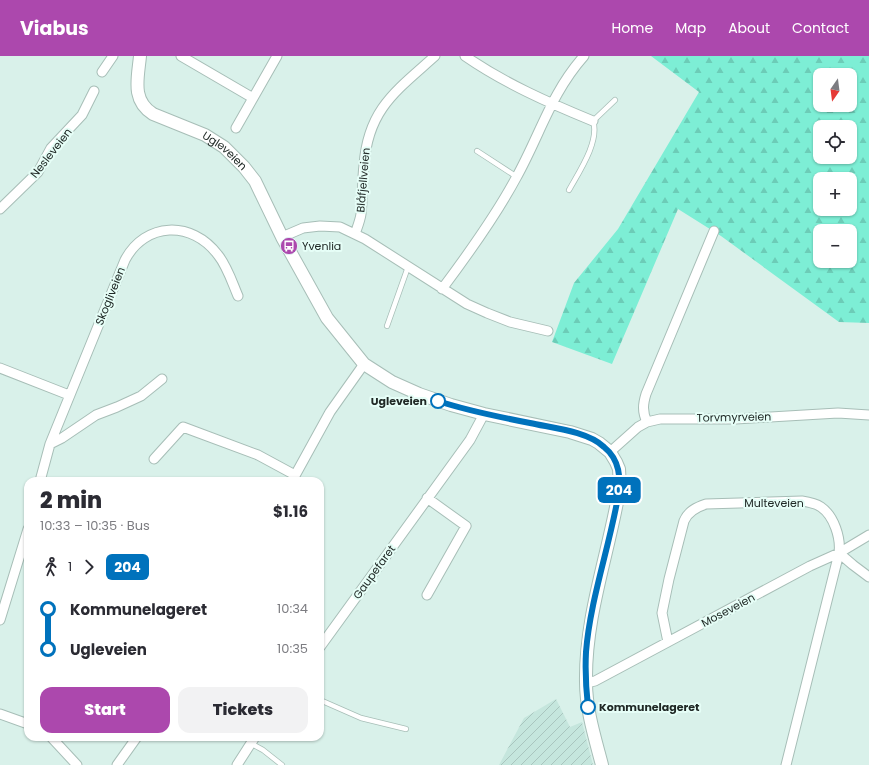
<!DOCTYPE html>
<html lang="en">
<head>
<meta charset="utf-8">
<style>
  body { margin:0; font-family:Poppins,sans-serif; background:#f2f2f3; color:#2b2b33; height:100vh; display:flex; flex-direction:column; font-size:15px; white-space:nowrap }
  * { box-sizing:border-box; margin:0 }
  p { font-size:13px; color:#7c7c81 }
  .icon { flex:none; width:22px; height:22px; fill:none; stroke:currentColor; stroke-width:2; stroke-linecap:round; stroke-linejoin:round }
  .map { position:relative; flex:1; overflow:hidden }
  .details { position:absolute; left:24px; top:421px; width:300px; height:264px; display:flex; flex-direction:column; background:#fff; border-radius:12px; box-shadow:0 1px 3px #0004 }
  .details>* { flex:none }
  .badge { padding:0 8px; border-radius:6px; font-size:14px; line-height:26px }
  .needle { width:26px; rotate:194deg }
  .controls { position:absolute; left:813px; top:12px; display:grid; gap:8px }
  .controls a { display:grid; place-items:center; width:44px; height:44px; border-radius:8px; background:#fff; box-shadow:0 1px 3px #0004; font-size:20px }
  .map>.badge { position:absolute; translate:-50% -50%; box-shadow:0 0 0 2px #fff }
  .legs { display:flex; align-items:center; gap:6px; height:44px; padding:0 16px; font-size:13px }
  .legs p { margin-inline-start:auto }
  .overview { display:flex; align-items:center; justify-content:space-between; height:68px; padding:0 16px }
  h1 { font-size:22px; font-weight:800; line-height:30px }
  .action { display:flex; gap:8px; margin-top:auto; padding:8px 16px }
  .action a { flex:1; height:46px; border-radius:12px; background:#ac48ad; color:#fff; font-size:16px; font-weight:800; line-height:46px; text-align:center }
  .action a+a { background:#f2f2f3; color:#2b2b33 }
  ul { padding:0 16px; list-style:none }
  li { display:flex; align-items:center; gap:14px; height:40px; font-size:15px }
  li i { display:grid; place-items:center; width:6px; height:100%; margin:0 5px; background:currentColor }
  li i::after { content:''; width:10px; height:10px; margin:-5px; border:3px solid; border-radius:50%; background:#fff }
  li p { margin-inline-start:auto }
  li:first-child i { background:linear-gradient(#0000 50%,currentColor 0) }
  li:last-child i { background:linear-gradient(currentColor 50%,#0000 0) }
  header { display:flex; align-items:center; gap:24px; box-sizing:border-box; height:56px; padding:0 20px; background:#ac48ad; color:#fff }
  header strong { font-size:19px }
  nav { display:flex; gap:22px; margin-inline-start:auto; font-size:14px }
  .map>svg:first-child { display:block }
  .industrial { fill:url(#industrial-furrows) }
  .forest { fill:url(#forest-firs); fill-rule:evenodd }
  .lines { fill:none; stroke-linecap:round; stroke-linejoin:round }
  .service-casing { stroke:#a7beb7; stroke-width:6 }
  .minor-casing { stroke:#a7beb7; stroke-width:11 }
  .tertiary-casing { stroke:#a7beb7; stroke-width:14 }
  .service { stroke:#fff; stroke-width:4.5 }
  .minor { stroke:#fff; stroke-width:9 }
  .tertiary { stroke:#fff; stroke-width:12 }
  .line-1-casing { stroke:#fff; stroke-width:9 }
  .line-1 { stroke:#0072bc; stroke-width:6 }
  .stop-1-dot { fill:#fff; stroke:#0072bc; stroke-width:2 }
  .labels { text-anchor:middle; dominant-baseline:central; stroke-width:4; stroke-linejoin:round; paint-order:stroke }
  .street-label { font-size:11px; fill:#202926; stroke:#e6fef7 }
  .poi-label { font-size:11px; fill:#202926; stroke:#e6fef7; text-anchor:start }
  .stop-label { font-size:11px; font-weight:bold; fill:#202926; stroke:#e6fef7; text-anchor:end }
</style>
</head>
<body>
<header>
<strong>Viabus</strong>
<nav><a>Home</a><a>Map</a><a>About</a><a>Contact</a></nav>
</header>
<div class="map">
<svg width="869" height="709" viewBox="0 0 869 709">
  <defs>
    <pattern id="industrial-furrows" width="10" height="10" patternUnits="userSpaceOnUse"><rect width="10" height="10" fill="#c5e6dd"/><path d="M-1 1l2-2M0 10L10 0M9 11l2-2" fill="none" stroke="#a9c5be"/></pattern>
    <pattern id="forest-firs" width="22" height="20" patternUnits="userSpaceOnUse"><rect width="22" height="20" fill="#7deed5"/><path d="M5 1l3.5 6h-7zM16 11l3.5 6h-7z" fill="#6cccb7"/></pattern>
  </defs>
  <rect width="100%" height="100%" fill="#d9f1ea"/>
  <path class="industrial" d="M556,643l14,28 12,-5 11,43h-94l25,-47z"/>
  <path class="forest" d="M651,0h218v267l-30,-1 -118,-86 -43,-27 -66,155 -60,-22 22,-59 44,-54 81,-137zM820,19h30v30h-30zM820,71h30v30h-30zM820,123h30v30h-30zM820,175h30v30h-30z"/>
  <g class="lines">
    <defs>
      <path id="service" d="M477,95l40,26
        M569,134c10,-18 31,-49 24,-69l22,-21
        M387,270l21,-59
        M320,644l41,18 45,11
        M250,687l13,7 19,15"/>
      <path id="minor" d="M181,0l72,42
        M465,0c39,27 84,47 128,65
        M102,16l11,-16
        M236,72l41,-72
        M0,153l38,-37 13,-24 31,-33 12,-24
        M355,178c2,-6 5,-13 6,-20 2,-16 1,-33 3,-49 4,-56 32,-74 71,-109
        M282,181l21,-9 17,-2 20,1 25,12 102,65 20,9 23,9 38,9
        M442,233c27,-36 53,-72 74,-111 24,-43 35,-85 68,-122
        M0,312l69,27
        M647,366c-5,-11 -4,-18 -1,-28l68,-163
        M50,388l12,-6 34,-23 21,-8 24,-11 21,-17
        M610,396l28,-25 9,-5 13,-3h76l102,-6 31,2
        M154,403l29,-32 75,28 37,20
        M40,425l10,-37 75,-184c20,-38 67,-40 93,-5 9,11 14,27 20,41
        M292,425l38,-69 34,-48
        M839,497l14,12 16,12
        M427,539l39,-69 -39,-28
        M0,564l28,-91
        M668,586l-6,-29 7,-34 15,-58c4,-10 13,-14 22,-17l96,-3c7,1 13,2 19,6 13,9 20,31 18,46l-53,212
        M320,591l150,-207 14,-26
        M586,627l9,-2 215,-115 29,-13 30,-18
        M0,658l28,10
        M51,681l26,28
        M117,709l20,-28
        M237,709l18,-28"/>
      <g id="tertiary">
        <path id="s1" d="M140,0c-2,22 -9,44 13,58l52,21 19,12 20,20 11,14 27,56 45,81 37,46 28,18 27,12 32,11 33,9 86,18 22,7 7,4 11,9 6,10 3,7 1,18 -2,10c-11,61 -33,121 -32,185 0,28 9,56 16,83"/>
      </g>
    </defs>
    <use href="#service" class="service-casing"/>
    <use href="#minor" class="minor-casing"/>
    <use href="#tertiary" class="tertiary-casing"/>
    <use href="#service" class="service"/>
    <use href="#minor" class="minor"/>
    <use href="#tertiary" class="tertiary"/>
  </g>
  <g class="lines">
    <defs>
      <path id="line-1" d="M438,345c30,10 61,16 92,22 22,5 57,8 74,24 16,13 17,31 14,50 -9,51 -28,104 -32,155 -1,19 0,37 2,55"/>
    </defs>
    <use href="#line-1" class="line-1-casing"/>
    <use href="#line-1" class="line-1"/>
  </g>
  <defs>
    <symbol id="bus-disc" viewBox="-11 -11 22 22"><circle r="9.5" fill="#ac48ad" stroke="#e6fef7"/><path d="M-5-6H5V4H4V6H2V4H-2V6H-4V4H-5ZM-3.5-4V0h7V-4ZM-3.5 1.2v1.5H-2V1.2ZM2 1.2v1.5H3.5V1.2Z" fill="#fff"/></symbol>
  </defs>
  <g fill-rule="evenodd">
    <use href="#bus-disc" x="279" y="180" width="20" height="20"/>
  </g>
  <g class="stop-1-dot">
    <circle cx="438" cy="345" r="7"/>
    <circle cx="588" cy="651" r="7"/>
  </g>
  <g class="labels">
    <g class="street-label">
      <text stroke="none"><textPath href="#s1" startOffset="145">Ugleveien</textPath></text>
      <text transform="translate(51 97) rotate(-52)">Nesleveien</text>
      <text transform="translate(363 124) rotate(-85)">Blåfjellveien</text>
      <text transform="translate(110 240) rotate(-68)">Skogliveien</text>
      <text transform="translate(734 361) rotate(-1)">Torvmyrveien</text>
      <text x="774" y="447">Multeveien</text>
      <text transform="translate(374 516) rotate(-54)">Gaupefaret</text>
      <text transform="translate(728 554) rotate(-28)">Moseveien</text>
    </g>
    <g class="poi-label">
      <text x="302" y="190">Yvenlia</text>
    </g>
    <g class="stop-label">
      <text x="427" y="345">Ugleveien</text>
      <text x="599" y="651" text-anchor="start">Kommunelageret</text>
    </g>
  </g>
</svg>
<div class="controls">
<a><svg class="needle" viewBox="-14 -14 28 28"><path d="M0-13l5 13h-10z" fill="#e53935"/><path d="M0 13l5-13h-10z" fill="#7c7c81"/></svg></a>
<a><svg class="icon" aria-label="locate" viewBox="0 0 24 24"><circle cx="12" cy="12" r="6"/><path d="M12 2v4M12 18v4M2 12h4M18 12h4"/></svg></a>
<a>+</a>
<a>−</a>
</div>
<b class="badge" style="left:619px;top:434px;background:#0072bc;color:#fff">204</b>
<section class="details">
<div class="overview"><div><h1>2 min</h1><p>10:33 – 10:35 · Bus</p></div><b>$1.16</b></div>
<div class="legs"><svg class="icon" aria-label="walk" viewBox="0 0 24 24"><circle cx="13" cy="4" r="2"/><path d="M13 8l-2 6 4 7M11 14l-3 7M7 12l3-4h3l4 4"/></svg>1<svg class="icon" aria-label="forward" viewBox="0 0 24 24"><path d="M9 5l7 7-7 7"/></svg><b class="badge" style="background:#0072bc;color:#fff">204</b></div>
<ul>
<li><i style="color:#0072bc"></i><b>Kommunelageret</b><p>10:34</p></li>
<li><i style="color:#0072bc"></i><b>Ugleveien</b><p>10:35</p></li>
</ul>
<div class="action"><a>Start</a><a>Tickets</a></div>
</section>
</div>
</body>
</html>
